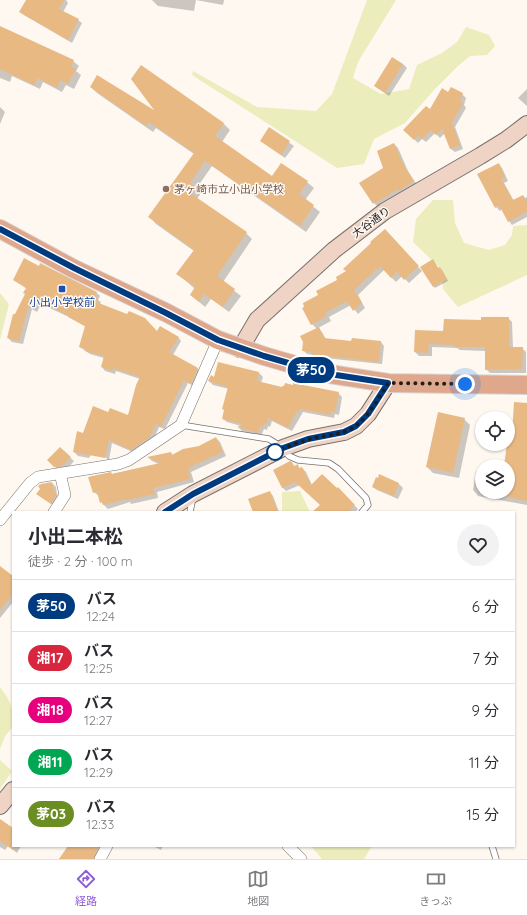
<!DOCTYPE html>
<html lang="ja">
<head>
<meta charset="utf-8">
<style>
  body { margin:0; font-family:Quicksand,"Noto Sans JP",sans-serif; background:#f2f2f3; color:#2b2b33; height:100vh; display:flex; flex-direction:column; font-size:15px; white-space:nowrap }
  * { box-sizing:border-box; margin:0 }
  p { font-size:13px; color:#7c7c81 }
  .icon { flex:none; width:22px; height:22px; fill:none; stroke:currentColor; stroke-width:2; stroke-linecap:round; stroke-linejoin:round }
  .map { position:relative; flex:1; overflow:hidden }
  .sheet { position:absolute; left:12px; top:511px; width:503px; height:336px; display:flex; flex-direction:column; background:#fff; border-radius:0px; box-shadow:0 1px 3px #0004 }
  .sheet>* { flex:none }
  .badge { padding:0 8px; border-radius:13px; font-size:14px; line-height:26px }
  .buttons { position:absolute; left:475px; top:411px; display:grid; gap:8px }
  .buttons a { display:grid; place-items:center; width:40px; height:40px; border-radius:50%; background:#fff; box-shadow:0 1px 3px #0004; font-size:20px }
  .you { position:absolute; width:20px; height:20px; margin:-10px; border:3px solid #fff; border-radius:50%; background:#1a73e8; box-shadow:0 0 0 6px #1a73e833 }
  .map>.badge { position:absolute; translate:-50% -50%; box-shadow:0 0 0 2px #fff }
  .round { display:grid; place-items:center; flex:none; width:42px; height:42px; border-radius:21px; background:#f2f2f3 }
  .head { display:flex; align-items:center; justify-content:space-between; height:68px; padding:0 16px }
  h1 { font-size:19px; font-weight:700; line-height:30px }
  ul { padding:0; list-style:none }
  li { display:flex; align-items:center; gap:12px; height:52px; padding:0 16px; border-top:1px solid #e1e1e2 }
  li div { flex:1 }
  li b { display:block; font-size:15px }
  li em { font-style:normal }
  li .badge { min-width:44px; font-weight:700; text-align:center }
  .dock { display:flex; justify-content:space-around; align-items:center; height:56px; border-top:1px solid #e1e1e2; background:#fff; font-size:11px; color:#7c7c81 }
  .dock a { display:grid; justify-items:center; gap:2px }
  .dock .on { color:#8e5ed7 }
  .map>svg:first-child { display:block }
  .green { fill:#ebedbc }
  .shadow { fill:#0003 }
  .building { fill:#e8b983 }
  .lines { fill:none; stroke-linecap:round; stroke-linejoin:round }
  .lane-casing { stroke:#78726c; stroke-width:7 }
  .street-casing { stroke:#78726c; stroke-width:12 }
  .secondary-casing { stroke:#78726c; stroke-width:18 }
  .primary-casing { stroke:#d7d6d6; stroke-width:20 }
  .lane { stroke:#fff; stroke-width:5.5 }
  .street { stroke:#fff; stroke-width:11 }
  .secondary { stroke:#efd4c5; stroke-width:16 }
  .primary { stroke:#dfa88c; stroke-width:18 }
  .line-casing { stroke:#fff; stroke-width:9 }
  .line { stroke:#003b80; stroke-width:6 }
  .walk { stroke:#201d1b; stroke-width:4; stroke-dasharray:0 7.2 }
  .education-dot { fill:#8d6e63; stroke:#fef8f1; stroke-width:1.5 }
  .transit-dot { fill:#1a4fb4; stroke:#fef8f1; stroke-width:1.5 }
  .stop-dot { fill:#fff; stroke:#003b80; stroke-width:2 }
  .labels { text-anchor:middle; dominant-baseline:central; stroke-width:3; stroke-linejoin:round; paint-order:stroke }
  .education-label { font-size:11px; fill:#785e54; stroke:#fef8f1; text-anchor:start }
  .street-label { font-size:11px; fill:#201d1b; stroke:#fef8f1 }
  .transit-label { font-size:11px; fill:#164399; stroke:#fef8f1 }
</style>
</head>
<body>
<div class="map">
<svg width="527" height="859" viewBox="0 0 527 859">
  <rect width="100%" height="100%" fill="#fef8f1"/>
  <path class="green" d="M367,0h29l-38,62 -5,16 28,16 28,-5 8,-24 25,-12 15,-11 9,-15 23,8 6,11 -8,9 -17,1 -12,10 -24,24 -29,33 -31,16 -10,25 -27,4 -145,-93 1,-4 64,36 59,4 16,-17z
    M433,200h20l2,23 9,20 25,7 16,-5 7,-10 1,-9 14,-1v50l-69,32 -15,-18 -2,-20 -28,-27 3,-23z
    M0,293l9,11 -9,36z
    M300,491l10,21h-28v-20z
    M0,687c12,16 13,21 13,40l-8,9 -5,13z
    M0,760l12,11 -12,18z
    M311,846h61l-8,13h-42z"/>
  <path class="shadow" d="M27,0h39l2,3 -5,9 15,8 4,3 -10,20 -48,-28 -4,-4z
    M152,0h72l-1,5 -27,-5 -2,11 -36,-5z
    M0,35l73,26 6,5 -3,5 5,4 -7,14 -8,-4 -4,7 -19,-10 -3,7 -28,-13 -2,6 -10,-4z
    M403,64l4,4 -18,28 -14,-10z
    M141,66l83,58 6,6 -8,12 50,35 10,-13 25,18 7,6 -9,12 15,12 -14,20 -94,-66 -16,23 5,4 -4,6 49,34 6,6 -29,43 18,14 -12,16 -18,-13 -6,8 -14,-12 4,-6 -17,-15 16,-23 -38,-27 -6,-7 44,-63 -38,-26 -3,4 -56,-39 -6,-6 67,26z
    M527,89v17l-9,-8z
    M449,93l13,1 4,4 -2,7 2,3 -11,19 8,22 -8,3 -4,-3 -6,-16 -5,5 -5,-5 -9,9 -4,-3 -4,4 -13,-13 25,-19z
    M0,107l5,5 -5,12z
    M270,129l24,17 -9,12 -20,-14z
    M394,144l4,4 10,23 9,14 -39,22 -4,-4 11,-35z
    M498,164l4,4 6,13 -4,2 10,18 9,-5 2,2 2,-1v20l-15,8 -3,-4 -7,-12 -2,2 -4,-4z
    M389,235l33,36 -13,12 -7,-7 -6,6 -12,-12 -26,25 7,13 -7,6 -7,-9 -22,12 2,4 -13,7 4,4 4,7 26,3h29l3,4 -2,18 -67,-7 -2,-2 -6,-1 -4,-4 14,-21 -5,-5 7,-29 19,-15z
    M434,262l5,7 3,1 6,11 -13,7 -14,-21z
    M39,267l57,25 4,4 -2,4 3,2 -1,2 57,28 21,5 3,4 -8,14 25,14 3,3 -6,15 -7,-4 -23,46 -6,-2 -6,14 -18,12 -23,-10 -3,17 -15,-10 -5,8 -11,-2 -4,-4 9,-18 26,-21 20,4 11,-38 -24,-8 -1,3 -10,-3 -3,-4 2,-9 -14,-4 -6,-4 -4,-3 6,-20 -15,-9 -30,-14 -4,8 -5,-3 -9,35 -11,-2 -4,-4 8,-23 10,-21 1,-5 -13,-10z
    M508,318l4,4 1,26h9l4,4v21h-36l-4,-4v-18l-26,-1 -3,-2 -25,-1v9h-13l-4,-4 29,-20 38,-11z
    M219,364l40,9 4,4 -2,6 21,6 56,4 4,4 -3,18 -4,-1 -1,4 -31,-6 -11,19 -20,-10 -2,6 -2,-1 -1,4 -3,-1 -3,7 -19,-5 -3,-3 2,-2 -14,-4 -4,-3 6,-30 -16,-4 -4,-4 6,-3z
    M464,419l6,6 -11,53 -26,-5 -6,-6z
    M216,438l4,4 6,14 -35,16 3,10 -37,10 1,6 -27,6 -1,-2 -22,7 -7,-7 -2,-6 -5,-4 18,-18 47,-10 -7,-3 -3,-3 22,-5 2,2 26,-8z
    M527,438v67l-49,-9 -5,-6 3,-19 6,1v20h26v-26h-3z
    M60,448l14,13 -8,9 -7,1 -11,-11z
    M292,463l3,4 2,-1 4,3 1,-1 4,4 6,13 25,5 1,-1 20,20 -3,3h-31l-3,-7 -21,-20 -14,6 -4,-4z
    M491,463l14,3h-15z
    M380,476l19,8 4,4 -5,11 -21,-9 -4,-3z
    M52,483l4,4 1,8 4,4 -6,8 -13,-10z
    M270,492l3,4 6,16h-25z
    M0,567l13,10v25l-13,16z
    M0,821l13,8v17h8l-4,7 -9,-7 -3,4 -5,-3z
    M69,846h37l-8,13h-38z
    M153,846h10l-2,4z"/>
  <path class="building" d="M26,0h38l-5,9 20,10 -11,21 -49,-28z
    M0,26l74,34 -3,6 5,3 -8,15 -8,-4 -3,8 -19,-10 -4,7 -34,-16z
    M392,57l11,7 -18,29 -11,-7z
    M141,65l83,58 -9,13 57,40 9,-13 27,18 -9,13 15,11 -14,21 -95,-65 -15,22 5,3 -5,7 57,39 -30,44 18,13 -12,18 -19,-13 -5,8 -9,-7 5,-8 -19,-13 18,-24 -46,-33 46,-64 -45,-31 -3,4 -56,-39 7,-12 57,35 -23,-31z
    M451,87l12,6 -3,8 3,2 -11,20 8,22 -10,4 -8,-20 -6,6 -5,-5 -9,9 -4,-3 -4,4 -11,-10 23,-24 4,3 12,-21 6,4z
    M269,127l21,14 -9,14 -21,-14z
    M394,143l10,23 10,15 -15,10 -1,-2 -22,14 -1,-1 -2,2 -14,-21 24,-15 -6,-17z
    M499,163l6,14 -4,2 12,21 10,-5 4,7v10l-19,10 -9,-17 -4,3 -18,-34z
    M385,229l34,37 -15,14 -7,-8 -6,6 -11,-12 -26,24 8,13 -9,8 -6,-10 -22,12 2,3 -16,9 -9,-17 2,-1 -1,-4 15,-8 -2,-4 21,-11 -1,-3 10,-6 -3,-2 28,-26 -1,-1z
    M24,258l15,8 1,-3 57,29 -2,4 3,2 -2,4 31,12 2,-3 16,7 12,13 3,-5 19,11 -10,15 29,16 -7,16 -7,-4 -23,47 -5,-3 -7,14 -18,12 -22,-10 -4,18 -32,-6 4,-21 6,2 10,-27 15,6 2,-4 18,7 8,-30 4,-8 -27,-9 -1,3 -11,-4 3,-11 -19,-5 1,-2 -7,-2 6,-21 -17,-9 1,-1 -31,-15 -4,8 -6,-2 -9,34 -12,-3 6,-24h2l10,-20 -2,-1 3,-5 -13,-8z
    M433,259l5,9 2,-1 7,12 -14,8 -13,-20z
    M481,317h28v30h14l-1,22 -37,1v-23h-30v-2l-26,-1 -1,9 -14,-1 1,-22 28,1 1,-12 37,1z
    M319,327l5,11 27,3 1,-3 29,3 -2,19 -2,2 -66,-8v-2l-9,-1 1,-9 -3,-6z
    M218,362l41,10 -2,9 25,6v-1h2l1,-3 8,2v-2l46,9 -4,20 -4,-1 -1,4 -30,-6 -1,2h-2l-9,17 -20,-10 -1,6 -3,-1 -1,4 -3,-1 -2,7 -21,-6 6,-3 -21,-5 2,-9 -2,-1 6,-22 -20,-6 3,-6 3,2z
    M514,402l13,1v98l-19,-4v-31h-4l4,-30h4z
    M438,412l27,6 -12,55 -27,-6z
    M216,437l7,15 -35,16 2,11 -37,9 2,6 -29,6v-1l-23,6 -1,-3 -2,1 -3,-11 -4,1 -5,-16 23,-5 1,2 48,-11 -13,-6 24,-5 1,3 11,-6 16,-3z
    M60,447l11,10 -9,9 -8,1 -7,-7z
    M290,461l2,1 2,4 4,-2 1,4 3,-1 9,18 11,-11 15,14 1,-1 17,18 -7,7h-36l8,-7 -25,-23 -13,6 -9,-18z
    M379,474l20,9 -5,13 -22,-9 4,-10 2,1z
    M52,482l2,10 3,2 -6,10 -15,-10 4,-5 -2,-3 3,-2z
    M270,491l8,21h-25l-5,-13z
    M0,566l13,10v18l-13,16z
    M0,819l13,9v22l-13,-9z
    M68,846h31l-6,13h-34z"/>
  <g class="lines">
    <defs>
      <path id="lane" d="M181,425l88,14 14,9 6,8 9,4 31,3 9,6 28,29 2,7 -6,7
        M190,512l3,-15
        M492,846l4,13"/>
      <path id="street" d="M54,512l11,-17 -5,-22
        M0,520l30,-37 8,-6 80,-13 11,-4 52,-35 37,-85
        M288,846l13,13
        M100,859l7,-13"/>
      <path id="secondary" d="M240,349l17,-29 77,-70 51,-39 95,-55 26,-16 21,-16
        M165,512l28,-18 90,-46 25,-9 36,-7 12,-6 12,-12 20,-31
        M0,806l13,-16"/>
      <path id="primary" d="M0,229l74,40 93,44 51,27 46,16 59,17 65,10 139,2"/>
    </defs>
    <use href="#lane" class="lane-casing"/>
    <use href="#street" class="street-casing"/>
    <use href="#secondary" class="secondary-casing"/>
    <use href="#primary" class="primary-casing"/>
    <use href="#lane" class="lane"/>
    <use href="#street" class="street"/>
    <use href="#secondary" class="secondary"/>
    <use href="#primary" class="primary"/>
  </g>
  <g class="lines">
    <defs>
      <path id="line" d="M0,229l74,39 92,45 52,27 46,16 59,17 65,10 -20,31 -12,12 -12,6 -36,7 -25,9 -90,46 -28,18"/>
    </defs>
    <use href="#line" class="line-casing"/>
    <use href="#line" class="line"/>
    <path class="walk" d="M275,452l-6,3c13,-6 27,-12 41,-16 15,-4 34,-4 47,-14 13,-11 22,-27 31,-42l77,1"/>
  </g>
  <circle class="education-dot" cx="166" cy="189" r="4"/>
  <rect class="transit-dot" x="58" y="285" width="8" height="8" rx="2"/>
  <circle class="stop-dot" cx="275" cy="452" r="8"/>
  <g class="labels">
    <g class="education-label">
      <text x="174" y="189">茅ヶ崎市立小出小学校</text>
    </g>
    <g class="street-label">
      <text transform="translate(371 222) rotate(-36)">大谷通り</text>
    </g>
    <g class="transit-label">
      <text x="62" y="302">小出小学校前</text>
    </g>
  </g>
</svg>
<div class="buttons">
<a><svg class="icon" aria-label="locate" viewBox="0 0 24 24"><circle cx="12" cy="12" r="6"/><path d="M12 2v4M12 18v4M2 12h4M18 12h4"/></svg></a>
<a><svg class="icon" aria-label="layers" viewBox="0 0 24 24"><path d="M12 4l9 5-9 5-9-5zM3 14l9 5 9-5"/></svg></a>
</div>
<div class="you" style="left:465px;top:384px"></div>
<b class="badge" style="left:311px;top:370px;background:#003b80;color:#fff">茅50</b>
<section class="sheet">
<div class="head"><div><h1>小出二本松</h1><p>徒歩 · 2 分 · 100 m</p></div><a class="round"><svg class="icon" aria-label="heart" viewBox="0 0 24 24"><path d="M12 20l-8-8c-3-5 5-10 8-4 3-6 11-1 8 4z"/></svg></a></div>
<ul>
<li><span class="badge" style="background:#003b80;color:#fff">茅50</span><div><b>バス</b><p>12:24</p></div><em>6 分</em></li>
<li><span class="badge" style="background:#d7263d;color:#fff">湘17</span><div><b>バス</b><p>12:25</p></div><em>7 分</em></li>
<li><span class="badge" style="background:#e6007e;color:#fff">湘18</span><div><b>バス</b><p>12:27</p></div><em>9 分</em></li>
<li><span class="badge" style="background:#00a651;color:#fff">湘11</span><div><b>バス</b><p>12:29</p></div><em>11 分</em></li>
<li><span class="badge" style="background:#6b8e23;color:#fff">茅03</span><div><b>バス</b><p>12:33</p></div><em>15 分</em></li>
</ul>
</section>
</div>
<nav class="dock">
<a class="on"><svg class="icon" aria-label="directions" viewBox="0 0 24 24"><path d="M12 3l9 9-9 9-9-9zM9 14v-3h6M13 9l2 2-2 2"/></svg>経路</a>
<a><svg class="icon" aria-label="map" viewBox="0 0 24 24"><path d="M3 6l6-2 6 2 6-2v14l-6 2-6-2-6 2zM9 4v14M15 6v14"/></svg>地図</a>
<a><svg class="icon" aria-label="tickets" viewBox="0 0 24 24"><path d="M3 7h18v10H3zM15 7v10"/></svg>きっぷ</a>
</nav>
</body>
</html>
